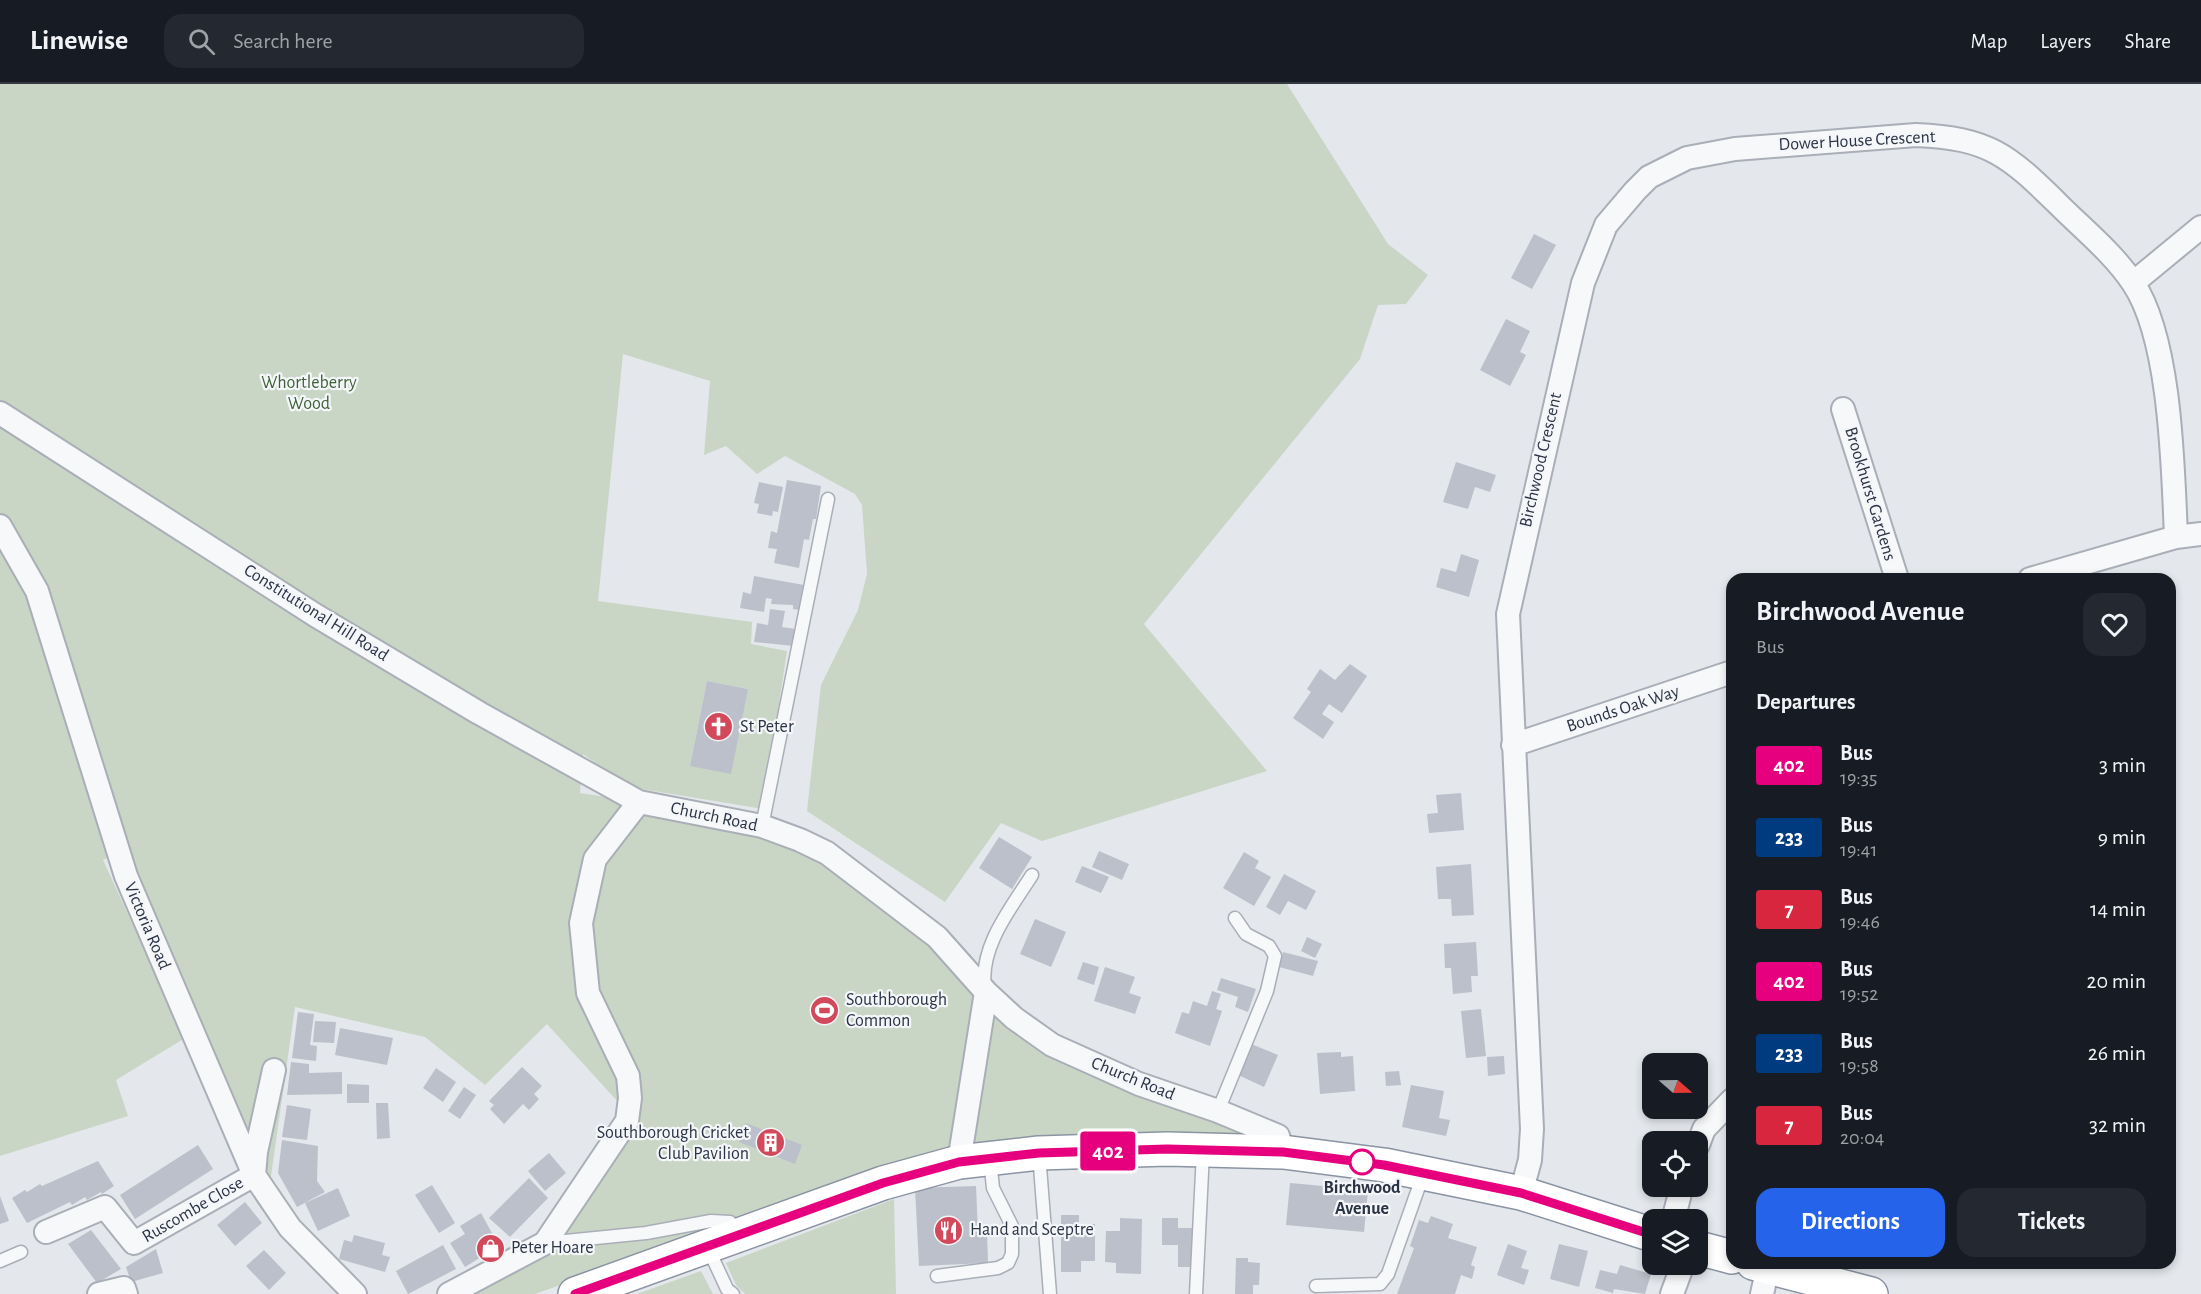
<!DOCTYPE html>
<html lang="en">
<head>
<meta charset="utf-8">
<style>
  body { margin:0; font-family:"Alegreya Sans",sans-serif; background:#242831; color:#f1f3f6; height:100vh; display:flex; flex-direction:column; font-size:22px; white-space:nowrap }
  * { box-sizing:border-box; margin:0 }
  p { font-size:20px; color:#9ea1a6 }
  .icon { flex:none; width:33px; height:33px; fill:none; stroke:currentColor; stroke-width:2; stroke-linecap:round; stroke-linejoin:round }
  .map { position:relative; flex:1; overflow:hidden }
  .details { position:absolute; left:1726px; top:489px; width:450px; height:696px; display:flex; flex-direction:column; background:#171b24; border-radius:18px; box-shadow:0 3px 9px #0003 }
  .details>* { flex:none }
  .badge { padding:0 12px; border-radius:4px; font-size:21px; line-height:39px }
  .needle { width:39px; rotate:110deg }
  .controls { position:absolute; left:1642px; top:969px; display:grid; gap:12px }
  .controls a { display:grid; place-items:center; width:66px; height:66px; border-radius:12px; background:#171b24; box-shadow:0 3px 9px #0003; font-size:30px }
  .map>.badge { position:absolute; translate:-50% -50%; box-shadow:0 0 0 3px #fff }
  h2 { padding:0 30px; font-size:22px; line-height:54px }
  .round { display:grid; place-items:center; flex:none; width:63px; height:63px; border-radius:18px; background:#242831 }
  .headline { display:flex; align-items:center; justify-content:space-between; height:102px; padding:0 30px }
  h1 { font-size:28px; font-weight:700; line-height:45px }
  .primary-button { display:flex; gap:12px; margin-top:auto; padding:12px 30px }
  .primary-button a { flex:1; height:69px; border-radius:18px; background:#2563eb; color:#fff; font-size:24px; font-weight:700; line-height:69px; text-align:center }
  .primary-button a+a { background:#242831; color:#f1f3f6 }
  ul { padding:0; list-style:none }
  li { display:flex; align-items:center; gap:18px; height:72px; padding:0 30px }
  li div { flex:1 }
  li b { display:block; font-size:22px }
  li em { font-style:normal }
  li .badge { min-width:66px; font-weight:700; text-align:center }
  header { display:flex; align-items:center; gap:36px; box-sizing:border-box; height:84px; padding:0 30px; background:#171b24; border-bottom:2px solid #363941 }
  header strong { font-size:28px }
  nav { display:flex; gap:33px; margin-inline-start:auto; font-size:21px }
  .search { width:420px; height:54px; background:#242831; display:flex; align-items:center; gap:15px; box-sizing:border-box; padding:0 21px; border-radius:18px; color:#9ea1a6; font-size:22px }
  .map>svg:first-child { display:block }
  .green { fill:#c9d6c5; fill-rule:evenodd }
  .building { fill:#bbc0ca }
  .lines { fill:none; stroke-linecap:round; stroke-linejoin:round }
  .service-casing { stroke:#a9aeb7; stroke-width:15 }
  .minor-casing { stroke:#a9aeb7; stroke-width:26 }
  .trunk-casing { stroke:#8b94a3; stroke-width:36 }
  .service { stroke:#f7f8fa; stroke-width:12 }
  .minor { stroke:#f7f8fa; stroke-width:22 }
  .trunk { stroke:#fff; stroke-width:33 }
  .line-casing { stroke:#fff; stroke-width:14 }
  .line { stroke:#e6007e; stroke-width:9 }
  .stop-dot { fill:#fff; stroke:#e6007e; stroke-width:3 }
  .labels { text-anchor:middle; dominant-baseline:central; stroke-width:4.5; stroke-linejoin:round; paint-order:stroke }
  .street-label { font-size:18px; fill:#2b3445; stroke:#f4f6f9 }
  .park-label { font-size:18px; fill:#3f6138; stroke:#f4f6f9 }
  .poi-label { font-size:18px; fill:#2b3445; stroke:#f4f6f9; text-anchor:start }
  .stop-label { font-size:18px; font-weight:bold; fill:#2b3445; stroke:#f4f6f9 }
</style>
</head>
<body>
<header>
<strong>Linewise</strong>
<div class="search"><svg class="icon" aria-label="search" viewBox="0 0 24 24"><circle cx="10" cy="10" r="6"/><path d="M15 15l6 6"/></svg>Search here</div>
<nav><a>Map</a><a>Layers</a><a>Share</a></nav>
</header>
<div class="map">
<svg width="2201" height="1210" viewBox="0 0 2201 1210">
  <rect width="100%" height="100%" fill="#e4e7ec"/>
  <path class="green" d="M0,0h1287l101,160 40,31 -22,29 -28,1 -18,54 -216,265 123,147 -225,70 -41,-18 -56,79 -138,-91 14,-126 37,-75 9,-36 -5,-69 -7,-11 -70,-38 -28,18 -31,-28 -22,9 6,-74 -87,-27 -25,247 154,21 -1,22 36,7 -24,158 -134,-22 -46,-33 -3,39 59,9 -44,57 -14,64 48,191 -82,-90 -62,61 -60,-48 -130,-30 -27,190 -146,-346 -19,9 82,178 -69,42 12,36 -128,40zM707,597l41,8 -58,77z
    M649,729l102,17 60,20 111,84 79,84 262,121 -144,-4 -419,100 -165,59h-69l78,-43 89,-137 -46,-167 6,-60 34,-64z
    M894,1115l2,95h-151l-9,-9 -10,-22z
    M701,1187l12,23h-76z"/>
  <path class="building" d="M1534,150l22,11 -24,44 -21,-11z
    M1506,235l24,12 -10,21 6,3 -16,31 -30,-16z
    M1456,378l40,13 -6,17 -15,-5 -7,22 -25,-7z
    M787,396l34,6 -5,33h-3l-4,21 -5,-1 -5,29 -25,-5 3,-14 -9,-1 3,-17 6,2z
    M759,398l24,5 -5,25 -5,-1 -1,5 -15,-3 2,-9 -5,-1z
    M1461,470l18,6 -10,37 -33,-10 5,-19 15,4z
    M754,492l50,9 -5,25 -6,-1v-4l-22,-1 1,-5 -6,-1 -2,14 -24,-4 3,-16 8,2z
    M770,525l15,2 -3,16 14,2 -2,17 -40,-4 3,-19 11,2z
    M1350,580l17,12 -25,37 -13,-9 -7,10 12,8 -11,17 -30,-21 18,-26 -4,-3 13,-20 15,11z
    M707,597l41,8 -17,85 -41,-8z
    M1461,709l3,37 -35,3 -2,-19 11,-1 -2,-18z
    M999,753l33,20 -20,32 -33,-21z
    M1099,767l30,13 -7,16 -30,-13z
    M1244,768l15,9 -4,7 16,9 -17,29 -31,-18z
    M1471,780l3,51 -22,1 -1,-17h-13l-2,-32z
    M1082,782l27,11 -8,16 -26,-11z
    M1284,790l32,17 -10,19 -18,-9 -8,14 -14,-8z
    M1035,835l31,13 -15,35 -31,-13z
    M1307,853l15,7 -7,14 -14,-7z
    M1476,858l2,34h-7l1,16 -19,2 -2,-26h-6l-1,-24z
    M1283,868l35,9 -5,15 -34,-9z
    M1083,878l16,5 -5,18 -17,-6z
    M1105,883l30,10 -6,16 12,4 -6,17 -41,-13z
    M1221,894l35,11 -8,23 -13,-5 3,-10 -21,-7z
    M1212,907l9,3 -5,15 6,2 -12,35 -35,-13 7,-21 7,2 4,-13 14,5z
    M1481,925l5,47 -20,2 -5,-47z
    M298,928l16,2 -4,31 7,1 -1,15 -24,-3z
    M315,937l21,1 -2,21 -21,-1z
    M340,944l53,10 -6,27 -52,-10z
    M1249,959l29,12 -14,32 -28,-13z
    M1341,968v5l12,-1 2,35 -35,3 -3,-41z
    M1504,972l1,18 -17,2 -1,-19z
    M291,978l18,2v9l33,-1v22l-55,1z
    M522,983l20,19 -8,8 5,5 -10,11 -6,-6 -19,20 -14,-15 4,-4 -5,-4z
    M436,984l20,14 -13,20 -20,-14z
    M1399,987l2,14 -15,1 -1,-14z
    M347,1000l22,1v18h-22z
    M1411,1001l33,6 -5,27 11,2 -4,16 -44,-9z
    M464,1003l12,8 -16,24 -12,-8z
    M376,1019h12l2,35 -13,1z
    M287,1021l24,4 -4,31 -25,-3z
    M746,1039l56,22 -7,19 -56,-22z
    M282,1056l36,6 -1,35 8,11 -28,15 -19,-34z
    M198,1061l15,24 -78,50 -15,-24z
    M549,1069l17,20 -21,18 -17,-20z
    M98,1077l16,25 -12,8 -1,-2 -14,8 -2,-3 -13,8 -2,-3 -43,21 -15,-25 13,-8 2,2 13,-8 2,2z
    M529,1094l19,20 -38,39 -21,-19z
    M1290,1099l78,7 -4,42 -78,-7z
    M432,1101l23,38 -16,10 -24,-38z
    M976,1102l2,47 9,-1 1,31 -69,3 -4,-78z
    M338,1104l12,28 -32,15 -13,-28z
    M0,1112l9,25 -9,3z
    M245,1118l17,21 -27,23 -18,-21z
    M481,1129l18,33 -34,21 -15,-24 15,-9 -5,-8z
    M1061,1131h18v9h16v37h-14v11h-20z
    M1431,1132l22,8 -5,14 29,9 -6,18 4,2 -3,12 -11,-4 -6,19h-58l17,-46 -4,-2 9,-26 9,3z
    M1120,1134l22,1 -1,55 -25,-1v-10l-11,-1 1,-31h14z
    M1162,1134h16v10h17v39h-17v-22h-16z
    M91,1146l30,39 -24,14 -29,-39z
    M354,1151l31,8 -3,12 8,2 -5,15 -46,-13 5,-19 8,2z
    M1508,1160l19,7 -6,17 8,2 -5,15 -27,-10z
    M1559,1160l29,7 -9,36 -29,-8z
    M443,1161l13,24 -48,25 -12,-23z
    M156,1165l7,24 -32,9 -5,-15z
    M264,1166l22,23 -17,17 -23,-24z
    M1236,1174h12v4l12,1 -1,22h-6v9h-18z
    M1620,1181l31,9 -6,20 -31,-5 -1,4 -18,-5 5,-18 17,4z"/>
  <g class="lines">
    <defs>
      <path id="service" d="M762,742l66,-327
        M985,904c-6,-41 26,-80 47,-113
        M1218,1027l49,-120 8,-35 -6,-10 -23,-12 -11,-16
        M1039,1070l11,140
        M545,1159l101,-10 65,-12 19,1 5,9
        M708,1164l19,41 6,5
        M0,1177l21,-9
        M937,1192l61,-8 10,-5 4,-9v-28l-19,-38 -3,-29
        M1316,1202l64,-2 8,-10 35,-99
        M1196,1210l7,-142"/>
      <path id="minor" d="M2133,199l68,-56
        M1843,325l54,170
        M0,329l315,202 164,98 160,89 123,24 38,14 27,13 110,84 49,55 28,26 38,27 87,39 79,27 60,25 5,16
        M0,442l37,65 89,285 128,299 36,53 65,66
        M2030,495l146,-42 25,-3
        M1513,661l219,-73
        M1698,1061l6,-16 28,-29
        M959,1078l27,-170
        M1521,1109l9,-33 2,-31 -24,-515 75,-331 23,-58 29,-34 14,-14 38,-19 48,-9 181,-14c73,3 92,20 142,69 25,25 56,50 75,79 38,56 40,186 43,254
        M1673,1136l9,-34
        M46,1148l59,-25 29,36 120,-68 2,-23 18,-82
        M99,1210l25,-6 2,6
        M449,1210l96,-51 82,-122 3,-23 -2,-22 -40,-83 -7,-70 14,-64 44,-57
        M1672,1210l11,-30
        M1762,1210l6,-27"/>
      <path id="trunk" d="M1698,1164l34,9
        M1753,1179l118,31
        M575,1210l308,-111 76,-21 80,-9 128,-4 116,3 101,13 137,28 132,42"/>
    </defs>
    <use href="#service" class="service-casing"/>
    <use href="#minor" class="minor-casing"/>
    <use href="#trunk" class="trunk-casing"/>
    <use href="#service" class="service"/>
    <use href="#minor" class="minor"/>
    <use href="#trunk" class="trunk"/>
  </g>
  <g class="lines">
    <defs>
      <path id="line" d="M575,1210l308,-111 76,-21 80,-9 128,-4 116,3 101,13 137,28 132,42"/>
    </defs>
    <use href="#line" class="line-casing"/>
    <use href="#line" class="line"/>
  </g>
  <defs>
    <symbol id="church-disc" viewBox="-11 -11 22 22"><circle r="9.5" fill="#d1495b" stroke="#f4f6f9"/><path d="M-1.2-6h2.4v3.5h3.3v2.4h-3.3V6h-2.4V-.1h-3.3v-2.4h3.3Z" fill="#fff"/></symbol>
    <symbol id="stadium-disc" viewBox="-11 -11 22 22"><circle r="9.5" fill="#d1495b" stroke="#f4f6f9"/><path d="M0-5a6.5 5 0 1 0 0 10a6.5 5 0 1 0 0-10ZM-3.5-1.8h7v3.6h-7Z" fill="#fff"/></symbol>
    <symbol id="building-disc" viewBox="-11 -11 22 22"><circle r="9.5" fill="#d1495b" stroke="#f4f6f9"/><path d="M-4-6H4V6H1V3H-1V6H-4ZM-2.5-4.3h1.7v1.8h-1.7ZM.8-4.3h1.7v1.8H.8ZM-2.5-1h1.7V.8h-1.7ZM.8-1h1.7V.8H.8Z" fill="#fff"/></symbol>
    <symbol id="restaurant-disc" viewBox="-11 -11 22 22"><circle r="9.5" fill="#d1495b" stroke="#f4f6f9"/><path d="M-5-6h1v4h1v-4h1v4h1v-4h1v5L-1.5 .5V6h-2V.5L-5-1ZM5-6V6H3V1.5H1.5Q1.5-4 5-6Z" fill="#fff"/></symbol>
    <symbol id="shop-disc" viewBox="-11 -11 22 22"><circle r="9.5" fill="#d1495b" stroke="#f4f6f9"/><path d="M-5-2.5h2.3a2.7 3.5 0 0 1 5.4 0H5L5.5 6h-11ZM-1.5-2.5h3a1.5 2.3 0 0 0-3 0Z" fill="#fff"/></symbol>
  </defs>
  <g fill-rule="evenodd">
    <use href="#church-disc" x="702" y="626" width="33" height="33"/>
    <use href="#stadium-disc" x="808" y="910" width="33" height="33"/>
    <use href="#building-disc" x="754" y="1042" width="33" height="33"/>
    <use href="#restaurant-disc" x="932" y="1130" width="33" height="33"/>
    <use href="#shop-disc" x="474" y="1148" width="33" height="33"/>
  </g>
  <circle class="stop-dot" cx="1362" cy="1078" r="12"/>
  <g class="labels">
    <g class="street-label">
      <text transform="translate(1857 57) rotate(-3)">Dower House Crescent</text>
      <text transform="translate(1541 376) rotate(-77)">Birchwood Crescent</text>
      <text transform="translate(1870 410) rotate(73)">Brookhurst Gardens</text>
      <text transform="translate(316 529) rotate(32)">Constitutional Hill Road</text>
      <text transform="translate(1623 625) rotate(-18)">Bounds Oak Way</text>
      <text transform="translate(714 733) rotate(12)">Church Road</text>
      <text transform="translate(147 842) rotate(67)">Victoria Road</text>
      <text transform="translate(1133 995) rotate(22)">Church Road</text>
      <text transform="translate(193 1126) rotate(-30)">Ruscombe Close</text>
    </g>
    <g class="park-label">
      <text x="309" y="299">Whortleberry<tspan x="309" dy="21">Wood</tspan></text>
    </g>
    <g class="poi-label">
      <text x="740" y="643">St Peter</text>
      <text x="846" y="916">Southborough<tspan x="846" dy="21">Common</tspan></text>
      <text x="749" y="1049" text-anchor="end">Southborough Cricket<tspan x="749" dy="21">Club Pavilion</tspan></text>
      <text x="970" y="1146">Hand and Sceptre</text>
      <text x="511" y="1164">Peter Hoare</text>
    </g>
    <g class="stop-label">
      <text x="1362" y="1104">Birchwood<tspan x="1362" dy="21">Avenue</tspan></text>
    </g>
  </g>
</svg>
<div class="controls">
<a><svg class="needle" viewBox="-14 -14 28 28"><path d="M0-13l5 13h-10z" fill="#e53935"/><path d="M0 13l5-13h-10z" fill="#9ea1a6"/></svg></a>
<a><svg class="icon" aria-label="locate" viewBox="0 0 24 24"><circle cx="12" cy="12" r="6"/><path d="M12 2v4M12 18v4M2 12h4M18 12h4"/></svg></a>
<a><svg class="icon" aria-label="layers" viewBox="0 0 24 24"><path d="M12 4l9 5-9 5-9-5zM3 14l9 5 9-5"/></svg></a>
</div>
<b class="badge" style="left:1108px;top:1067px;background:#e6007e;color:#fff">402</b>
<section class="details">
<div class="headline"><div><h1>Birchwood Avenue</h1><p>Bus</p></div><a class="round"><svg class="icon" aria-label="heart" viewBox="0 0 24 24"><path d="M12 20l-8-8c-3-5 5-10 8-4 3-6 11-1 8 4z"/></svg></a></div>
<h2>Departures</h2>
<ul>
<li><span class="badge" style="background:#e6007e;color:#fff">402</span><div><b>Bus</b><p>19:35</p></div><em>3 min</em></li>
<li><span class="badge" style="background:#003b80;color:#fff">233</span><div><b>Bus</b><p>19:41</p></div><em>9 min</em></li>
<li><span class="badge" style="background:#d7263d;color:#fff">7</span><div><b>Bus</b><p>19:46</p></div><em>14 min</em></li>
<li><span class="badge" style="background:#e6007e;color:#fff">402</span><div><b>Bus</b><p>19:52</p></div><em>20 min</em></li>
<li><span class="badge" style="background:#003b80;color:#fff">233</span><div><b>Bus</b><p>19:58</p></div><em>26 min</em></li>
<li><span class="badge" style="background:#d7263d;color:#fff">7</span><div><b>Bus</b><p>20:04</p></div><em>32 min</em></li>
</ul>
<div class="primary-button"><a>Directions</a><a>Tickets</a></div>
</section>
</div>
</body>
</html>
